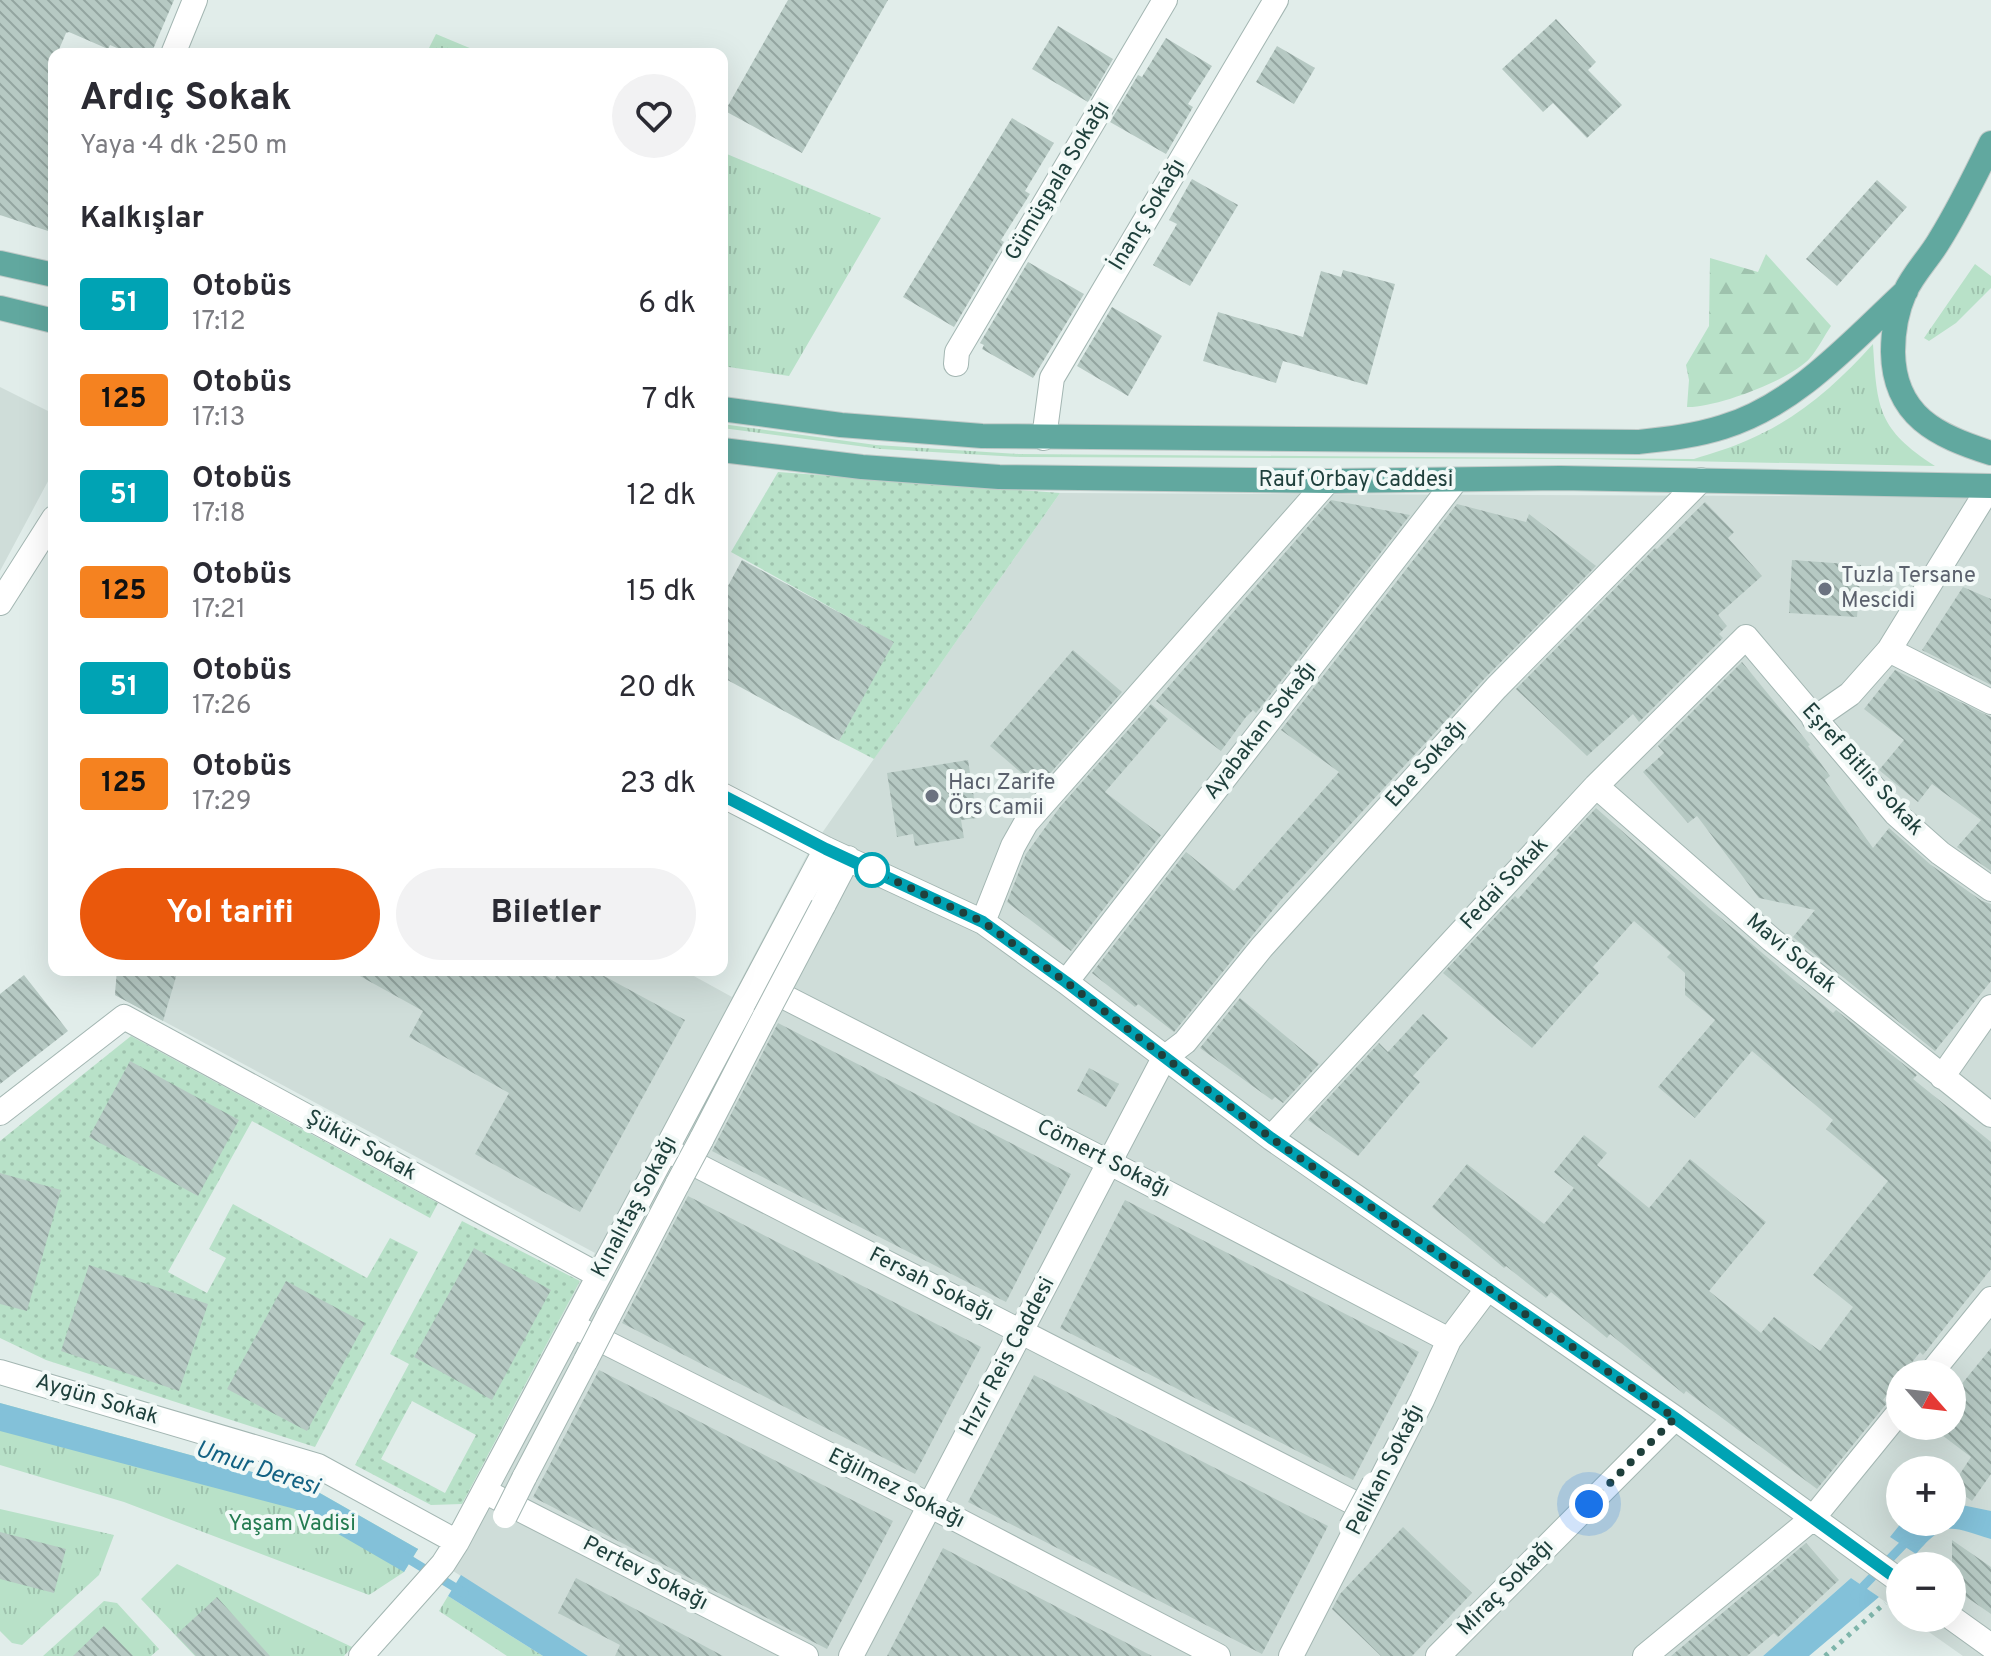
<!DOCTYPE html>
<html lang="tr">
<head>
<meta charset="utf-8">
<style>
  body { margin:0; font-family:Overpass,sans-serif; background:#f2f2f3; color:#2b2b33; height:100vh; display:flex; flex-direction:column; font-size:30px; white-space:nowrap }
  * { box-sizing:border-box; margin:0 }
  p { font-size:26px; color:#7c7c81 }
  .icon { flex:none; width:44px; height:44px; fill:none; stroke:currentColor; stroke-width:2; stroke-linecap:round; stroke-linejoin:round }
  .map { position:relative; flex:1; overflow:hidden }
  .panel { position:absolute; left:48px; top:48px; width:680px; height:928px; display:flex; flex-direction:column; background:#fff; border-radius:16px; box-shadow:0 8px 32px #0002 }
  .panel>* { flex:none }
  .badge { padding:0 16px; border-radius:6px; font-size:28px; line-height:52px }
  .needle { width:52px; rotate:118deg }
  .tools { position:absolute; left:1886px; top:1360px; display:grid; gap:16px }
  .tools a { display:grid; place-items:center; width:80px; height:80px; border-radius:50%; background:#fff; box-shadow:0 8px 32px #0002; font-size:40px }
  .you { position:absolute; width:40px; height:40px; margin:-20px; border:6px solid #fff; border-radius:50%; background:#1a73e8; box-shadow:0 0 0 12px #1a73e833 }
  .map>.badge { position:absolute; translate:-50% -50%; box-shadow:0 0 0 4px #fff }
  h2 { padding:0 32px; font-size:30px; line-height:72px }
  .round { display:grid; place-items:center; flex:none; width:84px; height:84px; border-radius:42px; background:#f2f2f3 }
  .headline { display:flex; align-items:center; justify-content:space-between; height:136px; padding:0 32px }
  h1 { font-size:38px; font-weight:700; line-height:60px }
  .button { display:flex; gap:16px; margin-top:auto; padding:16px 32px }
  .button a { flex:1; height:92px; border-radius:48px; background:#ea580c; color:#fff; font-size:32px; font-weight:700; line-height:92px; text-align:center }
  .button a+a { background:#f2f2f3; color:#2b2b33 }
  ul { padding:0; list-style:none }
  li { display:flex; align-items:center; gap:24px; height:96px; padding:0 32px }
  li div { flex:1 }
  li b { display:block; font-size:30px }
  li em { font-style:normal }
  li .badge { min-width:88px; font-weight:700; text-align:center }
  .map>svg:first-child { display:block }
  .built { fill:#cfddd9; fill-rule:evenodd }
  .grass { fill:url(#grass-tufts) }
  .forest { fill:url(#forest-firs) }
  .garden { fill:url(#garden-dots); fill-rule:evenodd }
  .water { fill:#83c1d9 }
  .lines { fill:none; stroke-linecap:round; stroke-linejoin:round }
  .stream { stroke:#83c1d9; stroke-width:9 }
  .building { fill:url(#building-back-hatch) }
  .minor-casing { stroke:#a3b6b2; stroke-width:26 }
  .major-casing { stroke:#c0cac8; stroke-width:26 }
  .path { stroke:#7eb5aa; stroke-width:5; stroke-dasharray:4 6; stroke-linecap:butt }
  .minor { stroke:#fff; stroke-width:24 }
  .major { stroke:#61a89f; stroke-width:24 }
  .minor-bridge-casing { stroke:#a3b6b2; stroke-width:26; stroke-linecap:butt }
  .minor-bridge { stroke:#fff; stroke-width:24 }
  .line-casing { stroke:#fff; stroke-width:18 }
  .line { stroke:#00a3b4; stroke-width:12 }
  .walk { stroke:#1f403c; stroke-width:8; stroke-dasharray:0 14.4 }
  .worship-dot { fill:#6b7280; stroke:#f2f9f7; stroke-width:3 }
  .stop-dot { fill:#fff; stroke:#00a3b4; stroke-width:4 }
  .labels { text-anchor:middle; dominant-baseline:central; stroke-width:8; stroke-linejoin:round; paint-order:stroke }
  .street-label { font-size:22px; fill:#1f403c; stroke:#f2f9f7 }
  .worship-label { font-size:22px; fill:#5b616d; stroke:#f2f9f7; text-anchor:start }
  .park-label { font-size:22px; fill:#257c52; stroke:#f2f9f7 }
  .water-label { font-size:24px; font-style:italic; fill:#136283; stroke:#f2f9f7 }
</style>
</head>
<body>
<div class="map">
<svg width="1991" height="1656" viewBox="0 0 1991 1656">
  <defs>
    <pattern id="grass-tufts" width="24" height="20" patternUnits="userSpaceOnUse" patternTransform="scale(2)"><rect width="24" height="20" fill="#b8e1c8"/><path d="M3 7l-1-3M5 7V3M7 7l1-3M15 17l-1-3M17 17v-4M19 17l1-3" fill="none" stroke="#9ec2ad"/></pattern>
    <pattern id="forest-firs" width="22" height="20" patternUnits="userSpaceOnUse" patternTransform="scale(2)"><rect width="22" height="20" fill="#b8e1c8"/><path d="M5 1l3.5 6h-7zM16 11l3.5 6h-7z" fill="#9ec2ad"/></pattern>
    <pattern id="garden-dots" width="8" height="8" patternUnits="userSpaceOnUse" patternTransform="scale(2)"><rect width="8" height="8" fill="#b8e1c8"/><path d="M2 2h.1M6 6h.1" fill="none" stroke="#9ec2ad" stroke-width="1.8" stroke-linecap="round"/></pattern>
    <pattern id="building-back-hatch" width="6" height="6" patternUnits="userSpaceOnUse" patternTransform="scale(2)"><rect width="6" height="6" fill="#b6c9c3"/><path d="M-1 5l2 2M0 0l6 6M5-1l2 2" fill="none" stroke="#93a5a0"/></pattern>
  </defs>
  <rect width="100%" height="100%" fill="#e1edea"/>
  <path class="built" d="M0,387l54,27v56l-54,101z
    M1060,493l931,4v1159h-28l-54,-38h43v-52h-52v46l-49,-34 -88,78h-1175l-154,-97 161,-306 -480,-258 2,-25h566l49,27 76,-144zM1900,1374h52v52h-52zM1900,1470h52v52h-52z"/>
  <path class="grass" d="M436,34l48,20h-58z
    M722,152l159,66 -92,158 -67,-10z
    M1975,264l16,12v12l-35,35 -27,18 -5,-3z
    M1873,344c4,65 5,85 62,122l-348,-7 -567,-2 -139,-8 -159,-21v-4l154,21 142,9 676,5c18,-6 37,-11 54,-19 50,-21 90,-57 125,-96z
    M0,1403l311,85 107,61 -14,23 -35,23 -245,-93 -124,-37z
    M0,1509l114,26 -15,40 -77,70 -10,-2 -12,-12z
    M177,1564l175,83 -8,9h-149l-54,-57z
    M448,1596l95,60h-36l-68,-45z
    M104,1601l13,2 42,46 -8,7h-108z"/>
  <path class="forest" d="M1766,254l65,72c-7,10 -13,23 -21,32 -19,22 -95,50 -123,49l2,-27 -3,-15 23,-39 1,-68 48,14z"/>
  <path class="garden" d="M778,472l282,21 -186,266 -35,-18 54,-99 -162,-90z
    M131,1036l307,167 -8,15 -178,-97 -84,151 39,21 19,-35 -17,-9 24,-45 134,74 23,-40 28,14 -103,195 -269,-87 -46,-22v-197z
    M462,1221l118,60 -118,223 -31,1 -76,-40 54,-101 -19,-10zM412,1401l64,34 -31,58 -64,-34z"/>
  <path class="water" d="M0,1403l311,85 107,61 -14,23 -109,-63 -295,-78z
    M1952,1503l39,8v28c-41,-12 -45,-20 -75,15l-26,-17 12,-15h50z
    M461,1575l127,81h-45l-95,-60z
    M1851,1578l28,19 -70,59h-46z"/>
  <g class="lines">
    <path class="stream" d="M402,1555l62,38
      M1855,1595l48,-50 17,-23"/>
  </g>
  <path class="building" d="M0,0h174l-23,54h-20l-21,-9 -2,4 -39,-17 -3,1 -9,21h-3v179l-54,-18z
    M788,0h100l-86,153 -77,-42z
    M1556,19l40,43 -8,8 34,35 -35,33 -34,-35 -10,9 -41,-43z
    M1058,26l55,33 -25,43 -56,-33z
    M1166,38l46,28 -24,38 5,3 -27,47 -56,-32 28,-47 4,2z
    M1277,46l38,22 -21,36 -38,-22z
    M1012,118l42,25 -29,48 5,3 -29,46 3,2 -50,85 -51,-30z
    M1192,179l46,26 -48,81 -37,-21 24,-41 -8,-4z
    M1877,180l30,27 -70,79 -31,-27z
    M1028,262l56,32 -51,84 -51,-29 2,-4 -4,-2z
    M1343,270l52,14 -28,101 -84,-24 -7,22 -73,-22 15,-49 85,25 18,-66 20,6z
    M1112,307l50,29 -34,60 -51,-30z
    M1331,500l79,15 -154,198 -3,-3 -7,7 -25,34 -65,-50z
    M1705,502l29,30 -6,6 34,38 -44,39 9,11 -8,8 4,4 -84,84 -6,-8 -46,42 -71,-67 139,-141 2,1z
    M1457,504l69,18 3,-8 67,52 -111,112 -204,222 -107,132 -36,-28 -3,3 -43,-34 94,-121 48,39 105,-119 -58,-42z
    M742,560l152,82 -55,99 -117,-64v-80z
    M1792,560l69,5 -4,52 -68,-4z
    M1963,587l28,12v86l-69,-35z
    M1073,650l49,42 -84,95 -48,-41z
    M1742,662l68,83 -2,1 22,30 -5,4 48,68 16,-20 42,37 51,36 9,3v77l-56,70 -142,-114 22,-27 -56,-12 -62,-82 -9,7 -45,-51 21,-19 -6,-7z
    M1895,670l96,47v154l-34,-24 24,-27 -49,-36 -14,18 -39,-32 25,-30 -40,-31z
    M1151,704l17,15 -63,73 56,43 -90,116 -64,-49 19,-48 34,-47z
    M968,760l9,58 -16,2 3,18 -49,8 -2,-12 -16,3 -10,-64z
    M1596,808l113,100 124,105 3,-3 81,65 -4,4 78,63v127l-68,86 -3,-3 -17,22h-3v4l-17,22 4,3 -70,86 -131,-98 -2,3 -74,-60 -3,4 -56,-46 -5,6 -40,-32 -2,2 -72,-61 35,-43 77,60 30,-36 -20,-16 30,-37 23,18 -10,12 52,43 41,-49 76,63 -57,69 52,42 13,-16 46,34 33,-44 -40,-32 75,-94 -62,-52 7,-9 -81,-69 -57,67 -37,-31 57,-67 -30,-25v-22l-18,-16 4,-4 -37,-32 -41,46 6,6 -67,75 -89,-75 72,-77 3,3 41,-46 -3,-2z
    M117,970h61l-15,51 -48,-26z
    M349,970h187l18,10 6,-10h33l92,50 -105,192 -105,-58 34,-61 -100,-56 14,-26z
    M24,975l44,56 -68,53v-90z
    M1240,998l79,66 -36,39 -8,-6 -3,3 -72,-52z
    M1423,1014l25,24 -35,38 7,6 -62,74 -50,-36 71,-77 9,9z
    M778,1023l293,151 -65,128 -294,-151z
    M130,1061l109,59 -41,76 -109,-59z
    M1089,1068l30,16 -13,23 -29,-16z
    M0,1173l61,17 -34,121 -27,-7z
    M688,1196l293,151 -66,127 -293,-151z
    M1125,1200l294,152 -66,128 -293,-152z
    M474,1248l77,42 -59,110 -78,-43z
    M89,1265l119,39 -29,87 -118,-40z
    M286,1281l79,42 -58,108 -80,-42z
    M1991,1348v126l-19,27 -20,-15 19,-29 -41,-31h22v-30z
    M599,1370l294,151 -66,128 -294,-152z
    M1034,1375l294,151 -66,128 -294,-152z
    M1403,1527l69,66 -60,63h-31l-49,-47 8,-15z
    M0,1532l66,17 -12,44 -54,-14z
    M1952,1540l39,27v47l-39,-27z
    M1806,1543l33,37 -61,57 -4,-4 -27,23h-76z
    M943,1548l209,108h-265z
    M576,1578l48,25 99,53h-108l5,-11 -62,-32z
    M217,1597l53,59h-74l-20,-21z
    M104,1626l29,30h-60z"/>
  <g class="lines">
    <defs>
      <path id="minor" d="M173,54l22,-54
        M956,364l1,-12 208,-352
        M1044,438l8,-60 224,-378
        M0,603l54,-85
        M1889,650l102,52
        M1814,719l36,-25 39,-44 101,-164
        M1596,786l176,154 219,175
        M722,795l104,54 157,73 83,60 205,156 404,280 225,163
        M823,906l25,-48
        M983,922l30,-76 13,-23 302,-342
        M1066,982l390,-502
        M761,985l349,178 339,177
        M1942,1077l49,-70
        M0,1113l124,-96 474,258
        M1271,1138l325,-352 150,-149 150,177 44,39 51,36
        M701,1140l64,-124
        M671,1152l695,357
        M608,1317l70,-134
        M579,1329l352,177 287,150
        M0,1372l318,94 139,76
        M1930,1374l61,-75
        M524,1478l62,-118
        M492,1495l314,161
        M1952,1618l39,28
        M361,1656l82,-92 14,-22 369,-693
        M851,1656l313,-598 21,-16 77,-95 234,-259 205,-208
        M1291,1656l131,-256 27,-60 39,-52
        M1438,1656l237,-238
        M1645,1656l168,-138 87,-107"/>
      <path id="major" d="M1991,143c-16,33 -32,66 -52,98 -10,17 -26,33 -34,51 -8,18 -12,41 -12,60 1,64 44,84 98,101
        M0,263l54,12
        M0,308l54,13
        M722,409l119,16 141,11 656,6c28,-3 57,-6 85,-15 73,-22 129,-86 183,-136
        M722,450l140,17 137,10 329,4 232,-3 431,8"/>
    </defs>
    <use href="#minor" class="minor-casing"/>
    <use href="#major" class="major-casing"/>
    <path class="path" d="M1825,1656l60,-53"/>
    <use href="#minor" class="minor"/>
    <use href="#major" class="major"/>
    <defs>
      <path id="minor-bridge" d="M765,1016l58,-110
        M678,1183l23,-43
        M586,1360l22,-43
        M505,1516l19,-38
        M1351,1527l23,-43"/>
    </defs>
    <use href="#minor-bridge" class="minor-bridge-casing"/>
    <use href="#minor-bridge" class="minor-bridge"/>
  </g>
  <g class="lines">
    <defs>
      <path id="line" d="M722,795l104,54 157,73 83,60 205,156 404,280 225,163"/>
    </defs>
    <use href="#line" class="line-casing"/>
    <use href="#line" class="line"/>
    <path class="walk" d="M872,870l111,52 83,60 205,156 404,280 -86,86"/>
  </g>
  <g class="worship-dot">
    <circle cx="1825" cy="589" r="8"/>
    <circle cx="932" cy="796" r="8"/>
  </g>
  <circle class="stop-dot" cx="872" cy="870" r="16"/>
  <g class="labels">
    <g class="street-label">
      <text transform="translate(1058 181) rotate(-59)">Gümüşpala Sokağı</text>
      <text transform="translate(1148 215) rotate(-59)">İnanç Sokağı</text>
      <text x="1356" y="480">Rauf Orbay Caddesi</text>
      <text transform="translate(1261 731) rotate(-52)">Ayabakan Sokağı</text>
      <text transform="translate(1427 764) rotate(-48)">Ebe Sokağı</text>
      <text transform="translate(1862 770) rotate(48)">Eşref Bitlis Sokak</text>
      <text transform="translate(1505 884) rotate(-47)">Fedai Sokak</text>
      <text transform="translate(1791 954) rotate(40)">Mavi Sokak</text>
      <text transform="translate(361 1146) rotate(29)">Şükür Sokak</text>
      <text transform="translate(1103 1159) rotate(27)">Cömert Sokağı</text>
      <text transform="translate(635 1207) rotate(-62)">Kınalıtaş Sokağı</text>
      <text transform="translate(931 1285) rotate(27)">Fersah Sokağı</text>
      <text transform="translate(1008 1357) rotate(-62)">Hızır Reis Caddesi</text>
      <text transform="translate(97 1400) rotate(17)">Aygün Sokak</text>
      <text transform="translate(1386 1470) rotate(-63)">Pelikan Sokağı</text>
      <text transform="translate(896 1489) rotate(27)">Eğilmez Sokağı</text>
      <text transform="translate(645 1574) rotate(27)">Pertev Sokağı</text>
      <text transform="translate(1506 1588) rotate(-45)">Miraç Sokağı</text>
    </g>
    <g class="worship-label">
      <text x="1841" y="576">Tuzla Tersane<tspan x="1841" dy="25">Mescidi</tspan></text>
      <text x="948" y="783">Hacı Zarife<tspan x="948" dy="25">Örs Camii</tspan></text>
    </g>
    <g class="park-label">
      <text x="292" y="1524">Yaşam Vadisi</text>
    </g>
    <g class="water-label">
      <text transform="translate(257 1469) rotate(18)">Umur Deresi</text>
    </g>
  </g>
</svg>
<div class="tools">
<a><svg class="needle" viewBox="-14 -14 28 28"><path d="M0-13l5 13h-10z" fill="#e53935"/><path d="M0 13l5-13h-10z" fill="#7c7c81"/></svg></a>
<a>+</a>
<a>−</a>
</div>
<div class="you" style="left:1589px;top:1504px"></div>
<section class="panel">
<div class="headline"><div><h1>Ardıç Sokak</h1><p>Yaya · 4 dk · 250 m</p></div><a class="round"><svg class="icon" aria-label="heart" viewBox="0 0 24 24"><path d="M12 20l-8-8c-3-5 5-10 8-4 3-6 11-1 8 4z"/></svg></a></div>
<h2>Kalkışlar</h2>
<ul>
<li><span class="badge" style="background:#00a3b4;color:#fff">51</span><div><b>Otobüs</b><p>17:12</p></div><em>6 dk</em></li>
<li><span class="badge" style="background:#f58220;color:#111">125</span><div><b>Otobüs</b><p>17:13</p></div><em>7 dk</em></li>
<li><span class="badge" style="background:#00a3b4;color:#fff">51</span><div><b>Otobüs</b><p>17:18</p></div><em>12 dk</em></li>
<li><span class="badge" style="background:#f58220;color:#111">125</span><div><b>Otobüs</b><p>17:21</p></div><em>15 dk</em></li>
<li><span class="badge" style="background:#00a3b4;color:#fff">51</span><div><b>Otobüs</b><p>17:26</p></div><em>20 dk</em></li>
<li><span class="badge" style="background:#f58220;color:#111">125</span><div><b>Otobüs</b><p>17:29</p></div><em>23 dk</em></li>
</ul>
<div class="button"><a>Yol tarifi</a><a>Biletler</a></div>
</section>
</div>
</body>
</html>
